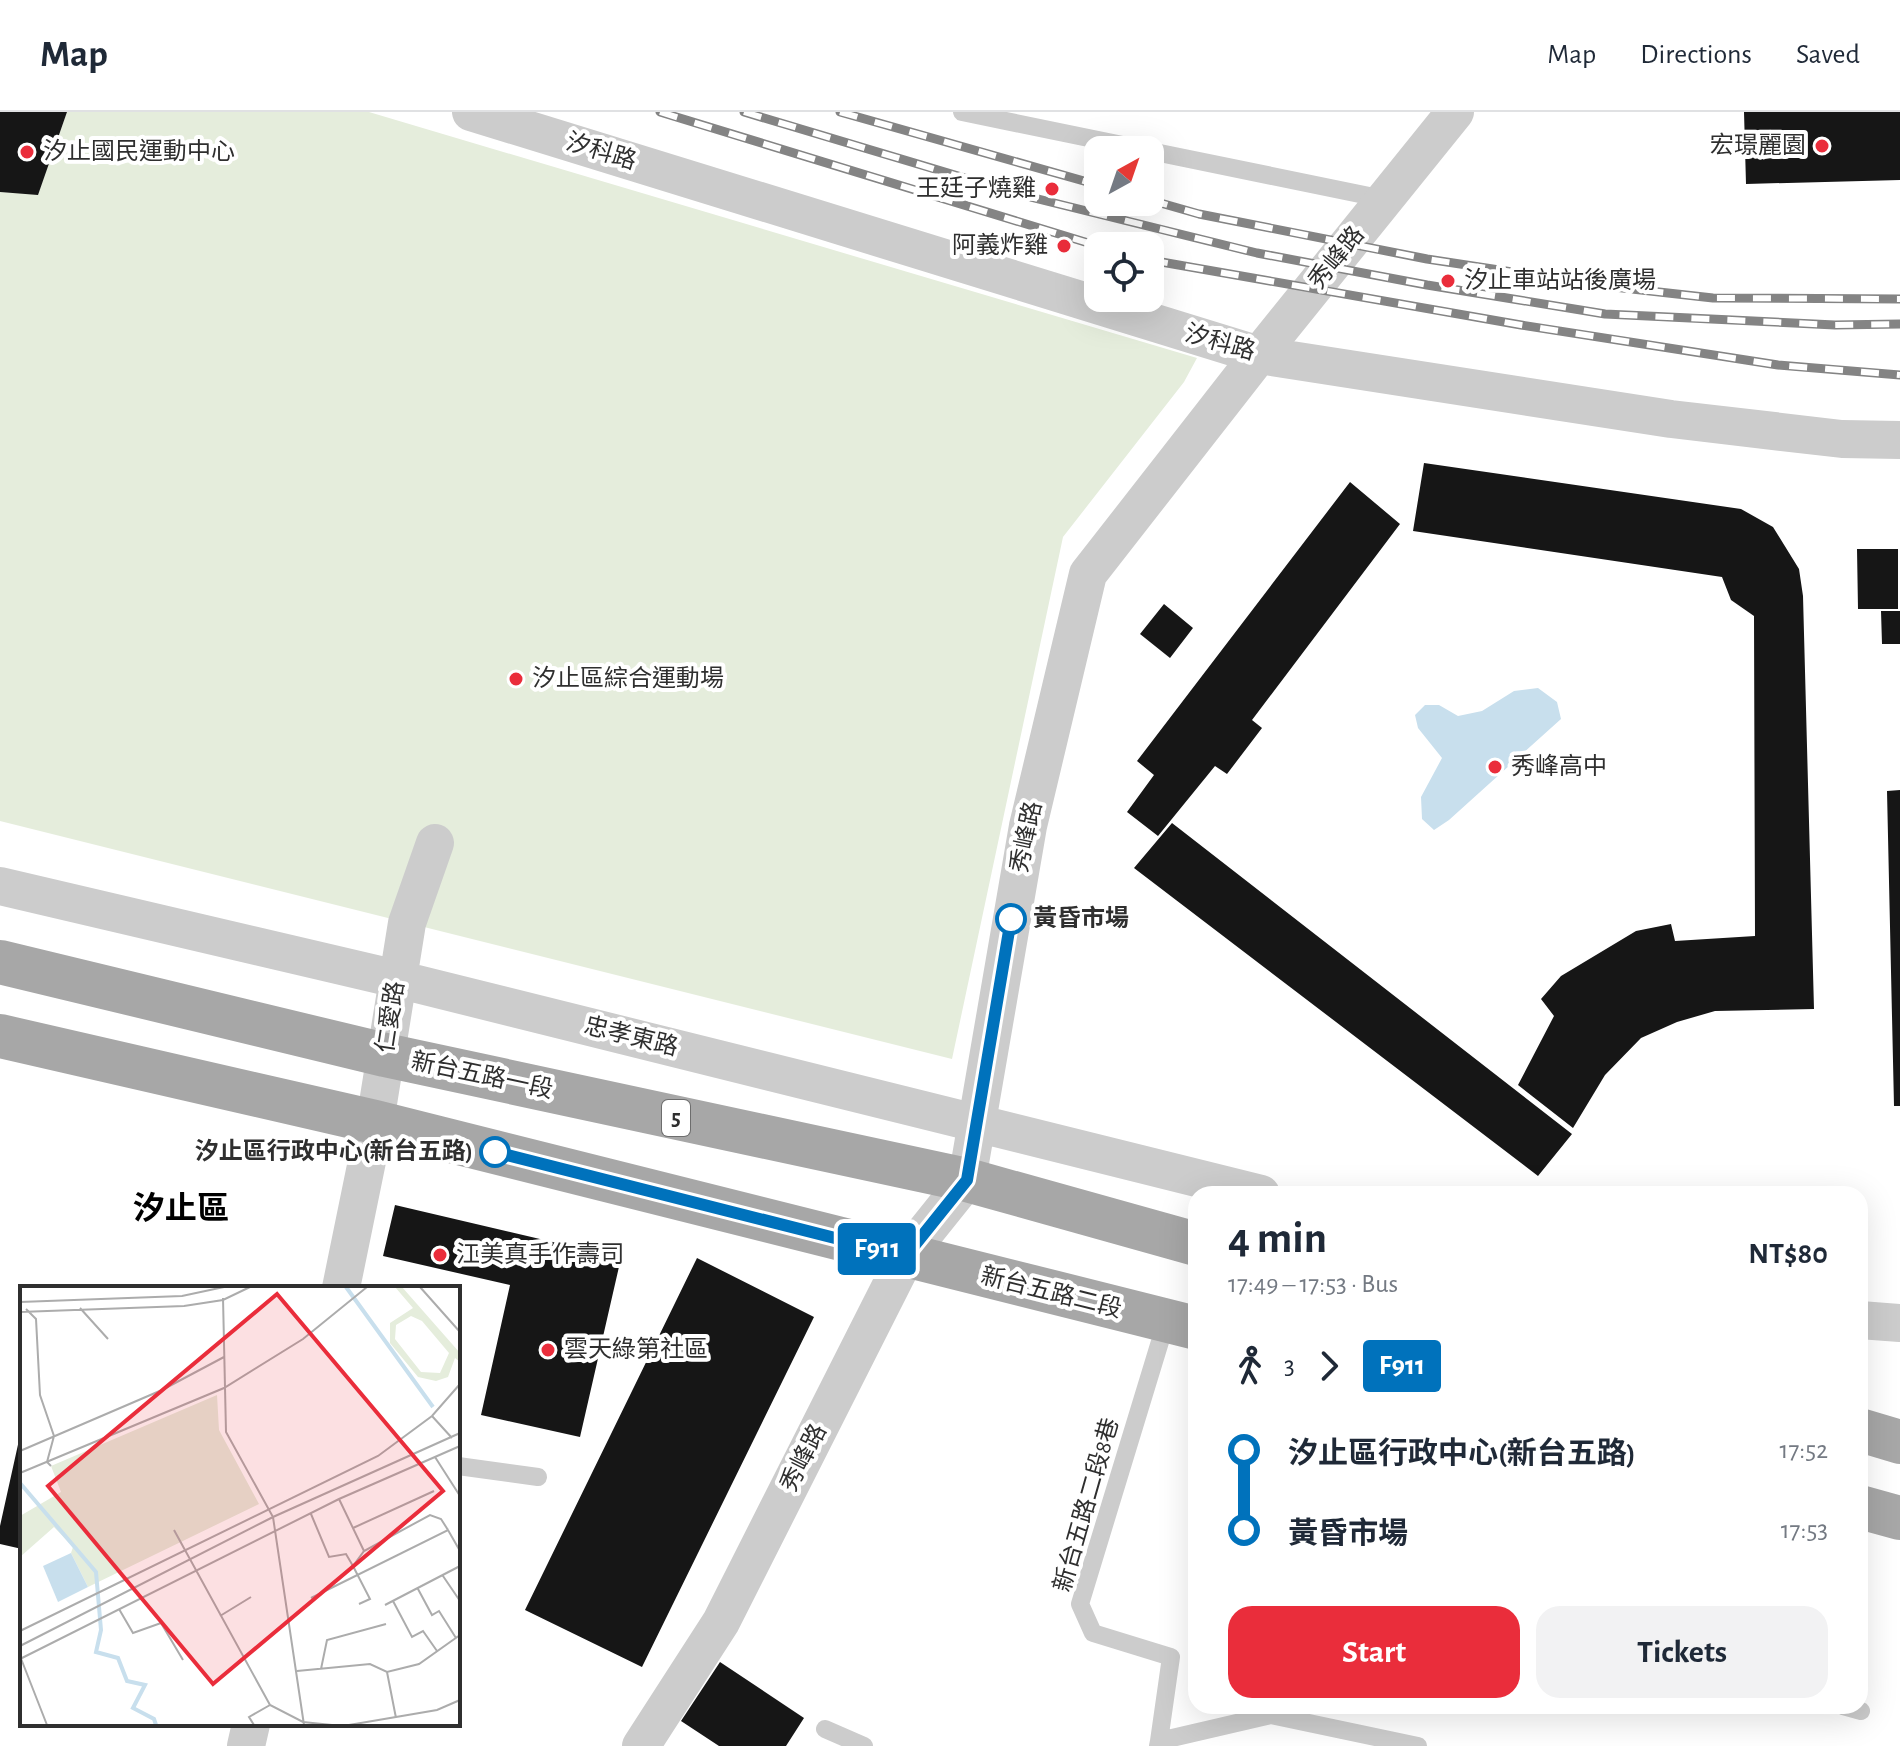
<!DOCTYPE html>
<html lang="en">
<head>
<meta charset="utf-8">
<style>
  body { margin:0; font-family:"Alegreya Sans","Noto Sans TC",sans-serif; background:#f2f2f3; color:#1f2937; height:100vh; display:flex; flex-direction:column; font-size:30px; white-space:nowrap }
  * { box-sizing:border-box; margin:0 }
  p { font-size:26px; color:#747a83 }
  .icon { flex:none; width:44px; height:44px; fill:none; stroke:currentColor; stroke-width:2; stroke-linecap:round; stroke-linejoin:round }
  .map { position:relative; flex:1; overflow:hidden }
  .sheet { position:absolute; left:1188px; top:1074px; width:680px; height:528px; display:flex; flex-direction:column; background:#fff; border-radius:24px; box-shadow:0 8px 32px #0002 }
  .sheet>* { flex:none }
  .badge { padding:0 16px; border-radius:6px; font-size:28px; line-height:52px }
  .needle { width:52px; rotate:40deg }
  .tools { position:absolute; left:1084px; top:24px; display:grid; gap:16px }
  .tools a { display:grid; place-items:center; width:80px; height:80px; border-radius:16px; background:#fff; box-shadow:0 8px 32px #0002; font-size:40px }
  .map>.badge { position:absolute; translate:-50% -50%; box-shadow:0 0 0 4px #fff }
  .legs { display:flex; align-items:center; gap:12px; height:88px; padding:0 40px; font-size:26px }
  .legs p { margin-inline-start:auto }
  .overview { display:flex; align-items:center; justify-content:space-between; height:136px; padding:0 40px }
  h1 { font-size:44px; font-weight:700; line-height:60px }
  .primary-button { display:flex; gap:16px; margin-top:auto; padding:16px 40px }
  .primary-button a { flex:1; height:92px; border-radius:24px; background:#ea2d3b; color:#fff; font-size:32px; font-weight:700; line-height:92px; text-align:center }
  .primary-button a+a { background:#f2f2f3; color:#1f2937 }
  ul { padding:0 40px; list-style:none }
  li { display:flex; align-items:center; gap:28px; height:80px; font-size:30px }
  li i { display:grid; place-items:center; width:12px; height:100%; margin:0 10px; background:currentColor }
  li i::after { content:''; width:20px; height:20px; margin:-10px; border:6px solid; border-radius:50%; background:#fff }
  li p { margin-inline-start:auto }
  li:first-child i { background:linear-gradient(#0000 50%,currentColor 0) }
  li:last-child i { background:linear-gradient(currentColor 50%,#0000 0) }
  header { display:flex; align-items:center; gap:48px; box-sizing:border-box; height:112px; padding:0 40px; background:#fff; border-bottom:2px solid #e0e1e3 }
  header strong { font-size:38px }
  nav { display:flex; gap:44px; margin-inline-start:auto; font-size:28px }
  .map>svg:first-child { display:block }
  .green { fill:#e5eddc }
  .water { fill:#c8dfed }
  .building { fill:#161616 }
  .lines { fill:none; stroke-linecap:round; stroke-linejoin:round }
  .lane { stroke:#ccc; stroke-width:18 }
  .street { stroke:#ccc; stroke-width:38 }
  .primary { stroke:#a7a7a7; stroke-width:44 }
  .rail-casing { stroke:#848484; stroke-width:9 }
  .rail { stroke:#fff; stroke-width:6; stroke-dasharray:18; stroke-linecap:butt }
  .line-1-casing { stroke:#fff; stroke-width:18 }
  .line-1 { stroke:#0072bc; stroke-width:12 }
  .poi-dot { fill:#ea2d3b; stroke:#fff; stroke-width:3 }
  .stop-1-dot { fill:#fff; stroke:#0072bc; stroke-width:4 }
  .labels { text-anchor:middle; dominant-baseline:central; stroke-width:8; stroke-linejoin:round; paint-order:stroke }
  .shield { fill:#fff; stroke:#6d6d6d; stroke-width:2 }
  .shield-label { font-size:22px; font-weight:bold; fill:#2f2f2f }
  .poi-label { font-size:24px; fill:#2f2f2f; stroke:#fff; text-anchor:start }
  .street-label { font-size:24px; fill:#2f2f2f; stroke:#fff }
  .stop-label { font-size:24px; font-weight:bold; fill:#2f2f2f; stroke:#fff; text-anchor:start }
  .district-label { font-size:32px; font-weight:bold; fill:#000; stroke:#fff }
  .inset-river { fill:none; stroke:#c8dfed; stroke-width:4 }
  .inset-road { fill:none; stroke:#acacac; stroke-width:2 }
  .view { fill:#ea2d3b; fill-opacity:0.15; stroke:#ea2d3b; stroke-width:4 }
  .inset-edge { fill:none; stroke:#2f2f2f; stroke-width:4 }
</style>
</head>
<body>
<header>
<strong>Map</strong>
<nav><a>Map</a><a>Directions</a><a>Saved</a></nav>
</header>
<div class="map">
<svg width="1900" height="1634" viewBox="0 0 1900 1634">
  <rect width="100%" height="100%" fill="#fff"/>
  <path class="green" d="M67,0h302l828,246 -13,24 -121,155 -111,522 -952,-238v-629l38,2z"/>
  <path class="water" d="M1538,576l19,14 4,17 -112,101 -15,10 -12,-11 -1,-22 21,-39 -24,-30 -3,-13 10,-10h14l19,11 24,-5 32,-20z"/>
  <path class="building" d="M0,0h67l-29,83 -38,-3z
    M1744,0h156v68l-154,4z
    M1424,351l317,46 32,18 26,42 4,27 11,413 -99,2 -38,11 -36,16 -36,37 -32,53 -55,-43 36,-69 -13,-17 20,-23 75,-45 35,-7 4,17 80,-5 -1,-320 -23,-16 -9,-23 -309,-46z
    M1350,370l50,42 -148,196 10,8 -35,46 -12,-8 -57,70 -31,-24 27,-37 -17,-14z
    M1857,437h41v60h-40z
    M1164,492l29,24 -23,30 -30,-24z
    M1881,499h19v33h-18z
    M1900,678v316h-6l-7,-315z
    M1172,711l400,311 -34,42 -404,-308z
    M395,1093l226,53 -41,179 -99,-22 29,-130 -127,-29z
    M697,1146l117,59 -172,350 -117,-57z
    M21,1319h1v118l-22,-5v-18z
    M720,1550l84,56 -18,28h-67l-38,-25z"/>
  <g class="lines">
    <path class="lane" d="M962,0l185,38
      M1150,39l234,48
      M458,1354l80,11
      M1843,1594l18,5
      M825,1617l39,17
      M1159,1629l12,-84 -78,-24 -13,-29 86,-282
      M1158,1634l1,-5 112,-26 147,31"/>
    <path class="street" d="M471,0l788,243 412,64 171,20 58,1
      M0,774l397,93 864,215
      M341,1176l34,-166 32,-199 28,-80
      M1860,1208l40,3
      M246,1634l5,-22
      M641,1634l80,-124 185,-366 61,-76 61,-354 60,-252 171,-219 196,-243"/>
    <path class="primary" d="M0,850l385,93 582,125 229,64
      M0,924l375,86 821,206
      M1860,1318l40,12
      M1860,1395l40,11"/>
    <defs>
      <path id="rail" d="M660,0l438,134
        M744,0l274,82 239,59 170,32 178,29 230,11 65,-1
        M840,0l258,73
        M1150,88l49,14 228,45 178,27 108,12 187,1
        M1150,148l371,65 257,40 122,10"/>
    </defs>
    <use href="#rail" class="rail-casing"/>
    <use href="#rail" class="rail"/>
  </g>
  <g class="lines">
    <defs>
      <path id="line-1" d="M495,1040l411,104 61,-76 44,-261"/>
    </defs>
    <use href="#line-1" class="line-1-casing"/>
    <use href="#line-1" class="line-1"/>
  </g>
  <g class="poi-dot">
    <circle cx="1822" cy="34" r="8"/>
    <circle cx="27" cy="40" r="8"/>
    <circle cx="1052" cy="77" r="8"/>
    <circle cx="1064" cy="134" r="8"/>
    <circle cx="1448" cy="169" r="8"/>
    <circle cx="516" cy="567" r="8"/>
    <circle cx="1495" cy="655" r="8"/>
    <circle cx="440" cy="1143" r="8"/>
    <circle cx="548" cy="1238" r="8"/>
  </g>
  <g class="stop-1-dot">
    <circle cx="1011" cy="807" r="14"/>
    <circle cx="495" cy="1040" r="14"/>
  </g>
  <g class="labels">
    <rect class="shield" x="662" y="988" width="28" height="36" rx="6"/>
    <g class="shield-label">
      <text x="676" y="1006">5</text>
    </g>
    <g class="poi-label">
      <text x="1806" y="34" text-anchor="end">宏璟麗園</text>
      <text x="43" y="40">汐止國民運動中心</text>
      <text x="1036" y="77" text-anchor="end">王廷子燒雞</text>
      <text x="1048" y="134" text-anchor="end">阿義炸雞</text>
      <text x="1464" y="169">汐止車站站後廣場</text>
      <text x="532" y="567">汐止區綜合運動場</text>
      <text x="1511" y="655">秀峰高中</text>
      <text x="456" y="1143">江美真手作壽司</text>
      <text x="564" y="1238">雲天綠第社區</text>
    </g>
    <g class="street-label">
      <text transform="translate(601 40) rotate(17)">汐科路</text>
      <text transform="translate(1337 146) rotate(-51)">秀峰路</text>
      <text transform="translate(1220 231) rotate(16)">汐科路</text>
      <text transform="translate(1027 725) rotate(-78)">秀峰路</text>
      <text transform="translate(391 905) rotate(-81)">仁愛路</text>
      <text transform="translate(631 925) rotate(14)">忠孝東路</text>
      <text transform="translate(482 964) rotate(12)">新台五路一段</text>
      <text transform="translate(1051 1181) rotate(14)">新台五路二段</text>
      <text transform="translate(804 1346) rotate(-63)">秀峰路</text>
      <text transform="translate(1087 1393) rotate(-74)">新台五路二段8巷</text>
    </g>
    <g class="stop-label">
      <text x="1033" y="807">黃昏市場</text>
      <text x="473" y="1040" text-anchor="end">汐止區行政中心(新台五路)</text>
    </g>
    <g class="district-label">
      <text x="181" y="1097">汐止區</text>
    </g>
  </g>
  <g transform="translate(20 1174)">
    <rect width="440" height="440" fill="#fff"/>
    <path d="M375,1h7l58,66v9l-5,-4 -7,19 -12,4 -18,-4 -28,-34v-20l23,-15zM391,30l11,5 27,32 -9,20 -19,-1 -26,-33 1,-14zM197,109l2,35 40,74 -171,83 -17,-34 2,-6 -19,-20 -34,30v-41l41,-24 -10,-26z" fill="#e5eddc" fill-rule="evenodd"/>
    <path d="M51,267l17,34 -30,15 -15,-36z" fill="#c8dfed"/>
    <path class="inset-river" d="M326,1l87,120M0,197l76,89 5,58 -5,22 22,6 9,23 18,4 -12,23 21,11 2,6"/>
    <path class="inset-road" d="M400,1l40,45M203,12l3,134 47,85 31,208M0,16l162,-6 42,-9M60,22l28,31M6,23l10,10 4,76 14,41 -7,26 4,4M0,26l164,-6 39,-6 27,-13M412,130l20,22M0,165l142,-61 62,-33M415,171l25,39M0,187l204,-85 79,-49 64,-52M319,213l25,52M291,228l18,43 17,-3 7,12M333,242l81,-37M154,244l96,175 33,17 29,3M423,290l17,25M398,303l14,26 7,-4 17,27M291,312l137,-68 12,21M373,315l19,36 11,-6 14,20M339,318l11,-5 -17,-33 11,-15 66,-36 11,4 7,11M365,319l75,-39M99,323l14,24 28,-10 22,37M200,330l31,-19M0,345l358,-175 54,-40 28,-32M0,360l253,-129 187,-84M0,370l27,69M0,373l319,-160 121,-53M301,383l6,-29 59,-16M277,385l73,-7 17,8 32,-8 41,-29M367,386l9,46M234,439l-5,-8 21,-12M329,439l88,-15 23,-10"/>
    <path class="view" d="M257,8l166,197 -230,193 -165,-198z"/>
    <rect width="440" height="440" class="inset-edge"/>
  </g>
</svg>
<div class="tools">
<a><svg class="needle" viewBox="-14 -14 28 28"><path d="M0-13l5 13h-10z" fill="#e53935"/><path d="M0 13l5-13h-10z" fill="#747a83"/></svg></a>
<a><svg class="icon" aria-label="locate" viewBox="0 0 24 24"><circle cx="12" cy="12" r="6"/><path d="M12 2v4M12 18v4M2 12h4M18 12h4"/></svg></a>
</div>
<b class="badge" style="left:877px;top:1137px;background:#0072bc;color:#fff">F911</b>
<section class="sheet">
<div class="overview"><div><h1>4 min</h1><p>17:49 – 17:53 · Bus</p></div><b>NT$80</b></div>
<div class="legs"><svg class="icon" aria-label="walk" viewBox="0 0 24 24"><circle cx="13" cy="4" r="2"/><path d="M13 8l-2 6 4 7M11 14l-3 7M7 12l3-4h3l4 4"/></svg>3<svg class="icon" aria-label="forward" viewBox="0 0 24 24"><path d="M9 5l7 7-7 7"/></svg><b class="badge" style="background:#0072bc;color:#fff">F911</b></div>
<ul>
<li><i style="color:#0072bc"></i><b>汐止區行政中心(新台五路)</b><p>17:52</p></li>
<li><i style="color:#0072bc"></i><b>黃昏市場</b><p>17:53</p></li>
</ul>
<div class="primary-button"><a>Start</a><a>Tickets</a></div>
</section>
</div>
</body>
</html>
